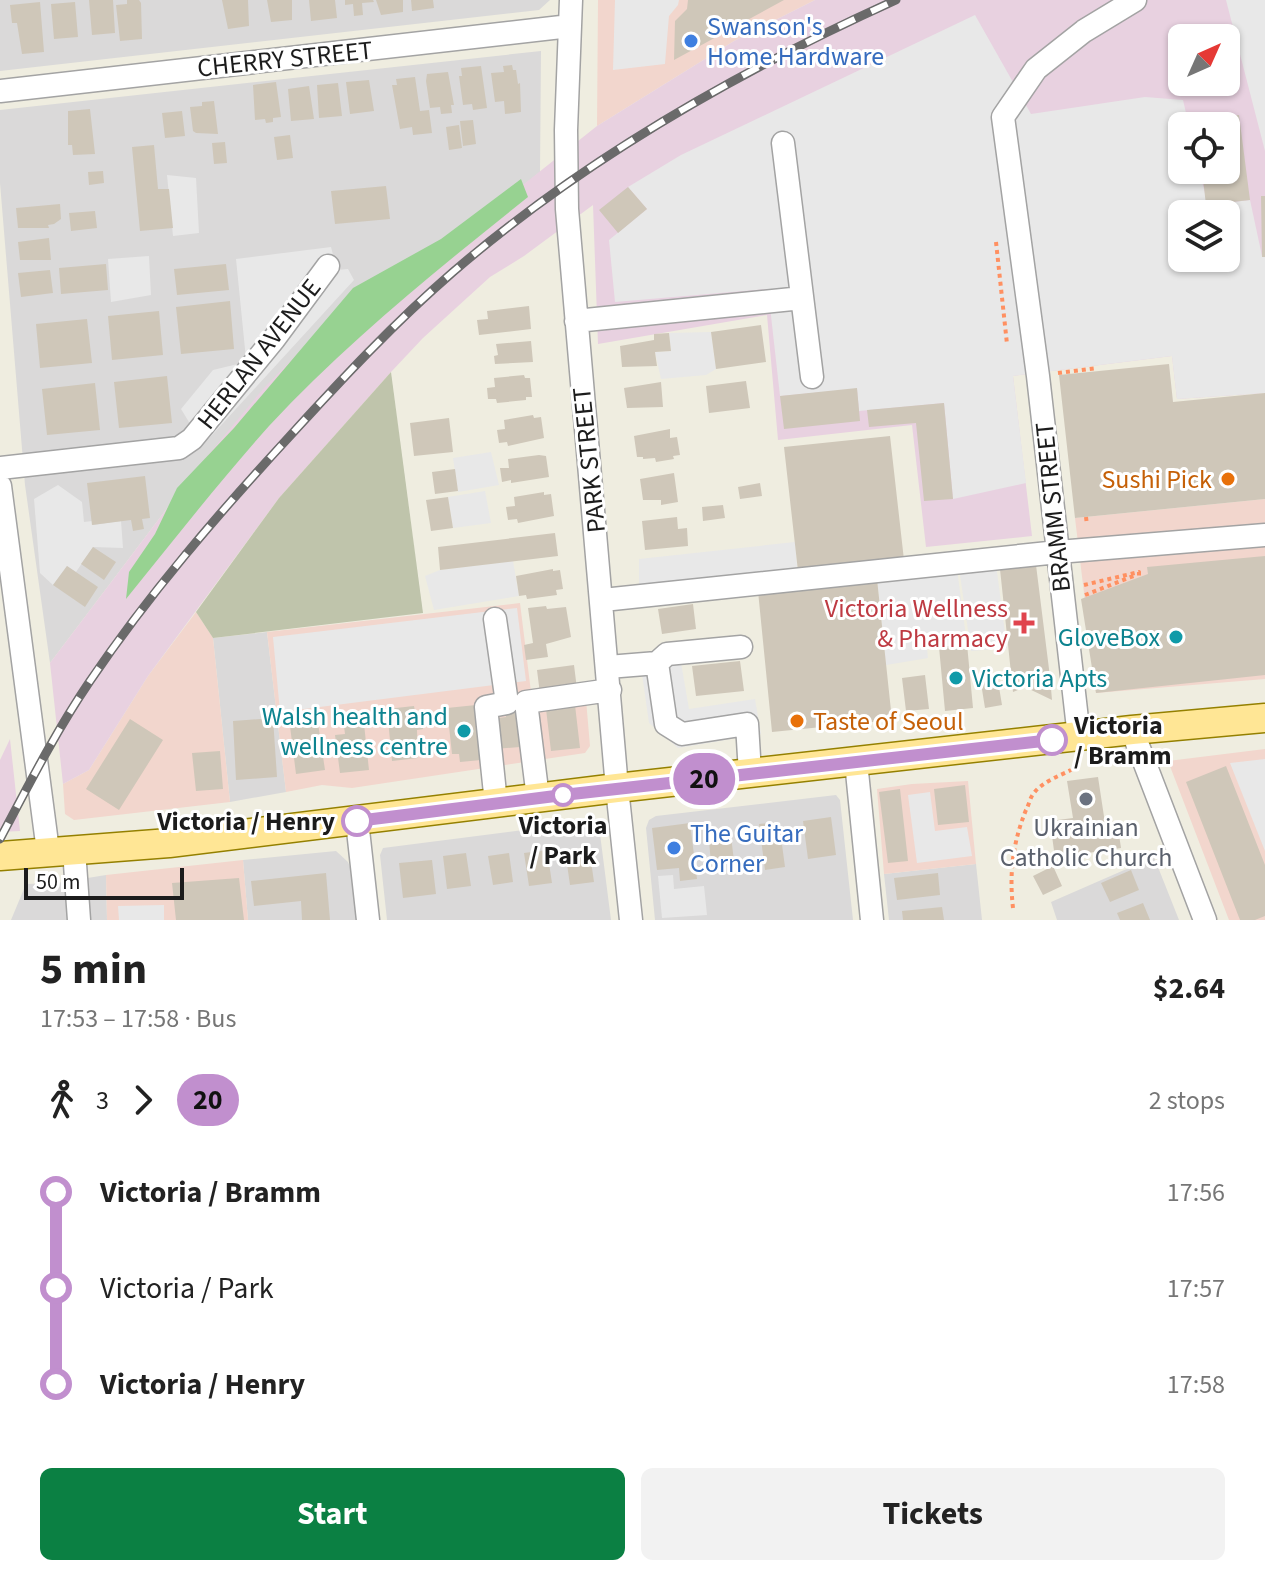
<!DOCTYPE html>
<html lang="en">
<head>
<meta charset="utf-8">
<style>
  body { margin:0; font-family:"Source Sans 3",sans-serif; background:#f2f2f2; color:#222; height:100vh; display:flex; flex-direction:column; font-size:30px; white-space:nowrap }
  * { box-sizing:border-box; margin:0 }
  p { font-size:26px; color:#767676 }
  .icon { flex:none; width:44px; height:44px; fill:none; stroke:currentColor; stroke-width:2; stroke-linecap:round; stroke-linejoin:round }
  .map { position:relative; height:920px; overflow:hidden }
  .details { display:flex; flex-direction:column; background:#fff; flex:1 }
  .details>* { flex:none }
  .badge { padding:0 16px; border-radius:26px; font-size:28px; line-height:52px }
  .needle { width:52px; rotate:45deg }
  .buttons { position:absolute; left:1168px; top:24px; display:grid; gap:16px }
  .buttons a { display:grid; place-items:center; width:72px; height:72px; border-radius:12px; background:#fff; box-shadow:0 2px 6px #0004; font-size:40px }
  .scale { position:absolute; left:24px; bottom:20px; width:160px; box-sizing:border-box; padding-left:8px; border:4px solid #1c1c1c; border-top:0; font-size:22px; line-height:28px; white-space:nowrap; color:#1c1c1c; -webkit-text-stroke:6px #fff; paint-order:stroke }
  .map>.badge { position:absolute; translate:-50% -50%; box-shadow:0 0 0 4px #fff }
  .legs { display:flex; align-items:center; gap:12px; height:88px; padding:0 40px; font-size:26px }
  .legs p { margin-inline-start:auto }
  .overview { display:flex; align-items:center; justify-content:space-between; height:136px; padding:0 40px }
  h1 { font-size:44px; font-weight:700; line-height:60px }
  .cta { display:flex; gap:16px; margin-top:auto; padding:16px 40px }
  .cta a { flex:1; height:92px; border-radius:12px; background:#0b8043; color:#fff; font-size:32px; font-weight:700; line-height:92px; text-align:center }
  .cta a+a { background:#f2f2f2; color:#222 }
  ul { padding:0 40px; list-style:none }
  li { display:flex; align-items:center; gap:28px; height:96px; font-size:30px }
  li i { display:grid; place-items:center; width:12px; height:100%; margin:0 10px; background:currentColor }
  li i::after { content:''; width:20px; height:20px; margin:-10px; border:6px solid; border-radius:50%; background:#fff }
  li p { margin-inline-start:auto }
  li:first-child i { background:linear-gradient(#0000 50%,currentColor 0) }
  li:last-child i { background:linear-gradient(currentColor 50%,#0000 0) }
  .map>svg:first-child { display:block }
  .residential { fill:#dad9d9 }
  .commercial { fill:#f2d6cd }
  .industrial { fill:#e8d1e0; fill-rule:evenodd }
  .construction { fill:#bfc4ab }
  .forest { fill:#97d291 }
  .parking { fill:#e8e8e8; fill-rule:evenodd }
  .building { fill:#cfc7b9 }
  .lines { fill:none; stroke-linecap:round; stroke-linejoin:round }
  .minor-casing { stroke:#a3a3a3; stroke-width:25 }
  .major-casing { stroke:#948000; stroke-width:31 }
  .path { stroke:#ff9061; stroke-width:4; stroke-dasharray:4 4; stroke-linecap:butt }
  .minor { stroke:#fff; stroke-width:22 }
  .major { stroke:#ffe695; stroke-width:28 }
  .rail-casing { stroke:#6a6a6a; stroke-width:9 }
  .rail { stroke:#fff; stroke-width:6; stroke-dasharray:18; stroke-linecap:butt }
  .line-1-casing { stroke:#fff; stroke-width:18 }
  .line-1 { stroke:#c18fce; stroke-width:12 }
  .shop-dot { fill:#3f7fe0; stroke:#fff; stroke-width:3 }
  .food-dot { fill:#e8710a; stroke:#fff; stroke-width:3 }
  .health-dot { fill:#e0444e; stroke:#fff; stroke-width:3 }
  .culture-dot { fill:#0f9aa8; stroke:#fff; stroke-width:3 }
  .stop-1-dot { fill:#fff; stroke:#c18fce; stroke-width:4 }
  .worship-dot { fill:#6b7280; stroke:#fff; stroke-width:3 }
  .labels { text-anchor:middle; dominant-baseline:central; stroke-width:6; stroke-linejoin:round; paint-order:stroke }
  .shop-label { font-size:26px; fill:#366cbe; stroke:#fff; text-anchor:start }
  .street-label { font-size:26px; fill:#1c1c1c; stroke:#fff }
  .food-label { font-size:26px; fill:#c56008; stroke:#fff; text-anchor:end }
  .health-label { font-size:26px; fill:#be3a42; stroke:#fff; text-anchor:end }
  .culture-label { font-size:26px; fill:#0d838f; stroke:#fff; text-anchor:end }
  .stop-label { font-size:26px; font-weight:bold; fill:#1c1c1c; stroke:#fff; text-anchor:start }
  .worship-label { font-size:26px; fill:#5b616d; stroke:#fff }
</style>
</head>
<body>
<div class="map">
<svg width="1265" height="920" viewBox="0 0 1265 920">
  <rect width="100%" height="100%" fill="#efede0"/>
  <path class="residential" d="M0,0h550l-11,10 -539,61z
    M541,51l-1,121 -55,44 -286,250 -149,197 -25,-178 -25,-302v-73z
    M267,632l19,160 -56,10 -17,-164z
    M836,795l4,5 13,120h-198l-9,-92 3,-8 7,-4z
    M585,822l15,12 11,86h-224l-7,-65 3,-7z
    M336,851l12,11 4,10 5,48h-109l-5,-60z
    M1154,857l25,63h-122l-6,-18z
    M976,864l6,56h-93l-5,-46z
    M106,875l1,45h-96l15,-36 31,-1z"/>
  <path class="commercial" d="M598,0h217l-81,41 -137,85z
    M1265,499v180l-169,14 -21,-175z
    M520,603l11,89 54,-4 5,58 -5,7 -233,35 -30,-3 -36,7 -19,-160z
    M196,612l17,26 17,164 -156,18 -9,-6 -2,-30 26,-14 59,-94z
    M1265,749v171h-36l-61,-159z
    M968,781l8,83 -92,10 -7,-85 35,-5z
    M243,860l5,60h-141l-1,-45z"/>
  <path class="industrial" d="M815,0h450v393l-88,6 -5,-43 -159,20 19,160 -106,11 -14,-122 -134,15 -11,-125 -169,29 -5,-139 -69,51 -34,21 -67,61 -32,34 -112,126 -131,178 -59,94 -26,14 -13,-121 149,-197 64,-77 75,-77 147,-97 112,-89 137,-85zM1182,38h44v44h-44zM1182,126h44v44h-44zM1182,214h44v44h-44z
    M10,739l10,92 -20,1v-72z"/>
  <path class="construction" d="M391,372l32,241 -210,25 -17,-26 83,-114z"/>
  <path class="forest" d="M521,179l7,18c-90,72 -180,144 -259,229 -50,56 -96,115 -143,173l3,-27 26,-38 22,-46 57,-60 119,-140 88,-49z"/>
  <path class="parking" d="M615,0h64l-1,5 -9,11 -4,48 -52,6z
    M1226,0h39v151z
    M975,15l56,99 114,-17 38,3 6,26h-7v44h17l9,35 42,-5 12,56 3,1v136l-88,6 -5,-43 -159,20 13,107 -73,16 -9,-96 -85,8 -2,-22 -77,7 -12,-107 -153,13 -6,-62 38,-31 -19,-22 53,-32zM1182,214h44v44h-44z
    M167,175l29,3 3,55 -26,3z
    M331,247l6,23 11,-1 6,11 -151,165 -22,-36 32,-39 29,-7 4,-4 -10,-100z
    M149,256l2,39 -40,7 -3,-43z
    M711,332l5,37 -10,6 -45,4 -6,-27 16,-1 -2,-18z
    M491,452l8,33 -41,7 -5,-34z
    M58,485l24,17 2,20 8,-1 1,4 28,-4 2,27 -30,-1 -17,25 -9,-6 -14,19 -13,-12 -6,-74z
    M485,491l6,32 -38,5 -5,-31z
    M795,542l4,45 -160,16v-44z
    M513,561l6,35 -85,14 -9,-34 15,-6z
    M996,564l11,84 -36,3 -12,-83z
    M957,569l10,75 -40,4 1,10 -42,7 -9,-86z
    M517,608l9,73 -246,31 -7,-75z
    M679,651l10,58 66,-10 6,35 -83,14 -29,-25 -10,-70z
    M1265,759v92l-35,-88z
    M930,792l5,39 32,-4 5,29 -55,7 -9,-68z
    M673,875l1,14 30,-3 3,29 -45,3 -4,-42z
    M164,905v15h-45l-1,-14z"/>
  <path class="building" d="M89,0h24l2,33 -23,2z
    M127,0h12l2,3 1,36 -22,2 -4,-36 11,-1z
    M222,0h26l1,26 -21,3z
    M267,0h25v20l-21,2z
    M309,0h26l2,18 -26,3z
    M345,0h28l1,2 -12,1 1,12 -9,1 -1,-12 -8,1z
    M376,0h27v12l-22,3z
    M411,0h22l1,8 -22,3z
    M688,0h96l-110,60 1,-39 12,-12z
    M40,2l4,50 -22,2 -5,-31h-5l-2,-18z
    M75,2l3,35 -24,2 -3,-35z
    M512,65l1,5h3l2,14 2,-1 1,29 -16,2 -1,-13 -9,1 -4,-29 13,-1 -1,-6z
    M481,66l6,42 -14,2 -1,-6 -9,1 -4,-29h3l-1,-8z
    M448,72l6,33h-3l1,8 -11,1 -1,-7 -10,1 -4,-27 1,-7z
    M415,77l5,34 9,-1 3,23 -19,2 -1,-8 -12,2 -8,-44h5l-1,-6z
    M369,80l5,31 -24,3 -4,-32z
    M276,82l5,35 -8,1v4l-7,1 -1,-4 -10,1 -2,-35z
    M338,83l4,33 -23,2 -2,-33z
    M309,86l5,33 -23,2 -3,-32z
    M214,101l4,33 -22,-1 -3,-2 -3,-24 12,-1v-4z
    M90,109l5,45 -22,1 -1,-10h-4v-34z
    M182,111l3,25 -20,2 -3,-25z
    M1239,115l11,85 -44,5 -4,-35h24v-44h-29l-1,-6z
    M473,120l3,24 -13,2 -3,-25z
    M459,125l3,23 -13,2 -3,-23z
    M290,135l3,23 -16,2 -3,-23z
    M225,142l2,21 -13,1 -2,-21z
    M154,145l4,44h11l4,39 -33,3 -8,-84z
    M103,171l1,12 -15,2 -1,-13z
    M386,186l4,33 -55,5 -4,-33z
    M628,187l19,22 -29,24 -19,-23z
    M1261,196h4v61h-3z
    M60,204l1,15 -7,5 -6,1 1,3h-31l-2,-20z
    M95,211l2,17 -26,3 -2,-18z
    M49,238l2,22h-31l-2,-18z
    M106,264l2,26 -47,4 -2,-26z
    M226,264l3,26 -52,5 -3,-26z
    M50,270l3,23 -32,4 -3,-24z
    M230,301l4,48 -53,5 -5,-47z
    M529,306l2,23 -52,6 -2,-15 11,-1 -1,-8z
    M159,311l4,44 -51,5 -4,-44z
    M87,319l5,44 -52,5 -4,-44z
    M761,325l5,37 -50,7 -5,-37z
    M669,333l2,18 -16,1 2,14 -35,1 -2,-21 34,-6v-6z
    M531,341l2,21 -38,2 -1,-8 4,-1 -2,-11z
    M1169,364l4,38 92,-9v106l-190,19 -16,-143z
    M524,375l1,3h5l2,19h-6v3l-29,3 -1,-4h-8l-1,-11 8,-1 -1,-9z
    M167,376l5,47 -53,5 -5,-46z
    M746,381l4,27 -41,5 -3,-27z
    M661,382l2,25 -36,1 -3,-20z
    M95,383l5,47 -53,5 -5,-46z
    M857,388l3,33 -76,8 -4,-33z
    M944,403l9,96 -29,2 -8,-78 -47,4 -2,-17z
    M533,415l1,3 7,-1 3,21 -36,8 -1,-4 -8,1 -2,-13 8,-1 -1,-9z
    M449,418l4,34 -39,4 -4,-33z
    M670,429v9l7,-1 3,18 -7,1 1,3 -18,3 -1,-4 -12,1v-2h-6l-3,-21z
    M890,436l14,124 -106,11 -14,-124z
    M539,455l7,1 3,21 -38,6v-3l-9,2 -2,-14h9l-1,-9z
    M455,469l3,22 -23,3 -3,-22z
    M674,473l4,29 -17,3v-5h-18l-3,-21z
    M145,476l5,42 -8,1 2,10 -11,2 -2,-11 -39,5 -5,-42z
    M760,483l2,13 -22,3 -2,-12z
    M544,492v3l7,-1 3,22 -36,7 -1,-4 -9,1 -2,-13 9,-1 -1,-9z
    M448,497l5,31 -22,3 -5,-31z
    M723,505l2,13 -22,3 -1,-14z
    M677,517l1,12 9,-1 1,18 -43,4 -3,-29z
    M555,533l3,23 -118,14 -2,-23z
    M93,547l23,15 -12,18 -23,-16z
    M1265,556v119l-169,18 -15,-94 67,-25 -1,-7z
    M1036,565l14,112 2,23 -27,-13 -12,5 -13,-123z
    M67,566l31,21 -13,20 -32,-22z
    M553,569v2l7,-1 3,19 -7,1 1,5 -30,4 -1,-4 -7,1 -3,-20z
    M877,579l15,141 -120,12 -14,-141z
    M693,604l3,25 -34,5 -4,-25z
    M546,606l1,3 19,-2 5,30 -25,7 2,13 -22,3 -2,-15 9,-2 -5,-35z
    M967,644l6,64 -28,3 -6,-64z
    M740,661l4,30 -48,5 -4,-30z
    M574,665l3,24 -37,5 -3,-24z
    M925,675l4,34 -23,2 -4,-33z
    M997,675l5,30 -17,3 -5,-31z
    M476,705l5,55 -21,2 -1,-8h-7l-5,-46z
    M575,705l5,43 -29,3 -5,-42z
    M414,706l2,11 6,-1 1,13 -6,1 1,28 -26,3 -5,-52z
    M519,706l1,41 -26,2 -3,-30 15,-2 -1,-9z
    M273,718l4,59 -41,3 -3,-59z
    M130,719l33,21 -44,70 -33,-21z
    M318,723l7,47 -29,4 -6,-48z
    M364,724l5,46 -29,3 -5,-38 10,-1 -1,-8z
    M220,751l3,38 -27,2 -4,-38z
    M1226,766l39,99v51l-10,4h-15l-54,-138z
    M1098,777l7,46 12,-2 4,27 -66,10 -5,-37 23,-3 -6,-37z
    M965,785l4,37 -31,3 -4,-36z
    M900,789l8,72 -20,2 -9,-71z
    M831,817l5,38 -28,4 -5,-38z
    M779,822l6,45 -20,3 -6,-46z
    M690,823l7,56 -17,2 -1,-13 -22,2 -5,-42z
    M730,828l4,33 -23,2 -3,-33z
    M589,847l5,35 -24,3 -5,-35z
    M547,850l5,33 -23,3 -5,-33z
    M466,853l5,33 -24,3 -4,-33z
    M509,853l4,29 -20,3 -5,-29z
    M432,860l4,34 -33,4 -4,-35z
    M1053,866l9,20 -19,9 -10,-19z
    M1131,870l8,20 -29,12 -9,-19z
    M326,873l4,47h-28l-1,-19 -47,5 -3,-25z
    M938,873l2,22 -43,5 -3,-22z
    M239,878l5,42h-68l-4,-37z
    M1143,903l7,17h-30l-3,-7z
    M942,907l2,13h-41l-1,-9z"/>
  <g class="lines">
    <defs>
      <path id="minor" d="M571,0l-5,130 1,79 50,579 14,132
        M0,91l570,-65
        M783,143l29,234
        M576,321l226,-23
        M0,468l179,-20 13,-9 82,-100 54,-73
        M0,486l48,365
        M603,600l455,-48 207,-17
        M495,619l12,84 -21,4 10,96
        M657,663l10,-9 74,-7
        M608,667l49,-4 9,61 16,10 65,-10 3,49
        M1132,730l73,190
        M1079,737l-41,-361 -35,-259 33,-48 48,-38 51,-31
        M856,762l16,158
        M538,798l-12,-96 84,-12
        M357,821l11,99
        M74,850l5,70"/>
      <path id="major" d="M0,856l169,-13 448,-55 515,-58 133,-12"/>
    </defs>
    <use href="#minor" class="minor-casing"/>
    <use href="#major" class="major-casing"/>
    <path class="path" d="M996,242l11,102
      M1058,373l39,-5
      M1086,517l1,8
      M1084,585l55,-13v5
      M1085,595l51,-20
      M1013,908c-4,-35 0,-66 13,-98 3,-5 4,-13 8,-17 8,-11 25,-17 37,-23"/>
    <use href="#minor" class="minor"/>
    <use href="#major" class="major"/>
    <defs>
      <path id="rail" d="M0,839c28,-53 56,-108 90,-158 59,-87 128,-167 199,-244 52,-57 105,-114 164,-165 131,-113 286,-201 443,-272"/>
    </defs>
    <use href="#rail" class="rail-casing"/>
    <use href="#rail" class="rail"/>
  </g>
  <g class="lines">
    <defs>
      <path id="line-1" d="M357,821l206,-26 489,-55"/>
    </defs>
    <use href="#line-1" class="line-1-casing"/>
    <use href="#line-1" class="line-1"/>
  </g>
  <g class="shop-dot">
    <circle cx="691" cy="41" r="8"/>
    <circle cx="674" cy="848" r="8"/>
  </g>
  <g class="food-dot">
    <circle cx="1228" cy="479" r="8"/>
    <circle cx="797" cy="721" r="8"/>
  </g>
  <path class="health-dot" d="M1020 611h8v8h8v8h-8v8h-8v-8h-8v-8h8z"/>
  <g class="culture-dot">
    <circle cx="1176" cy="637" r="8"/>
    <circle cx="956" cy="678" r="8"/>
    <circle cx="464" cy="731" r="8"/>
  </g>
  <g class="stop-1-dot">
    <circle cx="1052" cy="740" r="14"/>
    <circle cx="563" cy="795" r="10"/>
    <circle cx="357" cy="821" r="14"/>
  </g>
  <circle class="worship-dot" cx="1086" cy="799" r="8"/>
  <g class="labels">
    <g class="shop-label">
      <text x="707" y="26">Swanson's<tspan x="707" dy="30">Home Hardware</tspan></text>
      <text x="690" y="833">The Guitar<tspan x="690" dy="30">Corner</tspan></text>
    </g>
    <g class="street-label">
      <text transform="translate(285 59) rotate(-6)">CHERRY STREET</text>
      <text transform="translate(259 354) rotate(-52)">HERLAN AVENUE</text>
      <text transform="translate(589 460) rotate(-96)">PARK STREET</text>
      <text transform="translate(1053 507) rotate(-96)">BRAMM STREET</text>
    </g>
    <g class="food-label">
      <text x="1212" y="479">Sushi Pick</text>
      <text x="813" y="721" text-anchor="start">Taste of Seoul</text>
    </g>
    <g class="health-label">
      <text x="1008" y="608">Victoria Wellness<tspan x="1008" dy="30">&amp; Pharmacy</tspan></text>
    </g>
    <g class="culture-label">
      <text x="1160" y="637">GloveBox</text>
      <text x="972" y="678" text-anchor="start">Victoria Apts</text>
      <text x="448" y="716">Walsh health and<tspan x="448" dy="30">wellness centre</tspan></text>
    </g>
    <g class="stop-label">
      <text x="1074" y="725">Victoria<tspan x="1074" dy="30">/ Bramm</tspan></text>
      <text x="335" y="821" text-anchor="end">Victoria / Henry</text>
      <text x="563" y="825" text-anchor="middle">Victoria<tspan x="563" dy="30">/ Park</tspan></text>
    </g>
    <g class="worship-label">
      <text x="1086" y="827">Ukrainian<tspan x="1086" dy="30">Catholic Church</tspan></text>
    </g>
  </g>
</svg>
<div class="buttons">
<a><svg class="needle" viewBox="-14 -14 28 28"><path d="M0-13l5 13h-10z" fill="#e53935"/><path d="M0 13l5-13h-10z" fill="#767676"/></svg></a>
<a><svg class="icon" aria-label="locate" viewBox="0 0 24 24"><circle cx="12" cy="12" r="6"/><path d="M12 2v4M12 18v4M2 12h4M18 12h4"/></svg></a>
<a><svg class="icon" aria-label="layers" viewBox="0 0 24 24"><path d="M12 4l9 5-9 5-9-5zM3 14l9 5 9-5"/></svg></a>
</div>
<div class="scale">50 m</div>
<b class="badge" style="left:704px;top:779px;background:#c18fce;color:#111">20</b>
</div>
<section class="details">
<div class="overview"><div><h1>5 min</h1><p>17:53 – 17:58 · Bus</p></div><b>$2.64</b></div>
<div class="legs"><svg class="icon" aria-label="walk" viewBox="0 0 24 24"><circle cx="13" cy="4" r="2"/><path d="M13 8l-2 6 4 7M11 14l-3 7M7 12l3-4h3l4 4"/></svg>3<svg class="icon" aria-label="forward" viewBox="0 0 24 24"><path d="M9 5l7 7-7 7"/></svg><b class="badge" style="background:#c18fce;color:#111">20</b><p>2 stops</p></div>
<ul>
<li><i style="color:#c18fce"></i><b>Victoria / Bramm</b><p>17:56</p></li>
<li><i style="color:#c18fce"></i><span>Victoria / Park</span><p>17:57</p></li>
<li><i style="color:#c18fce"></i><b>Victoria / Henry</b><p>17:58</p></li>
</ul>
<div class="cta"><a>Start</a><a>Tickets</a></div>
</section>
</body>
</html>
